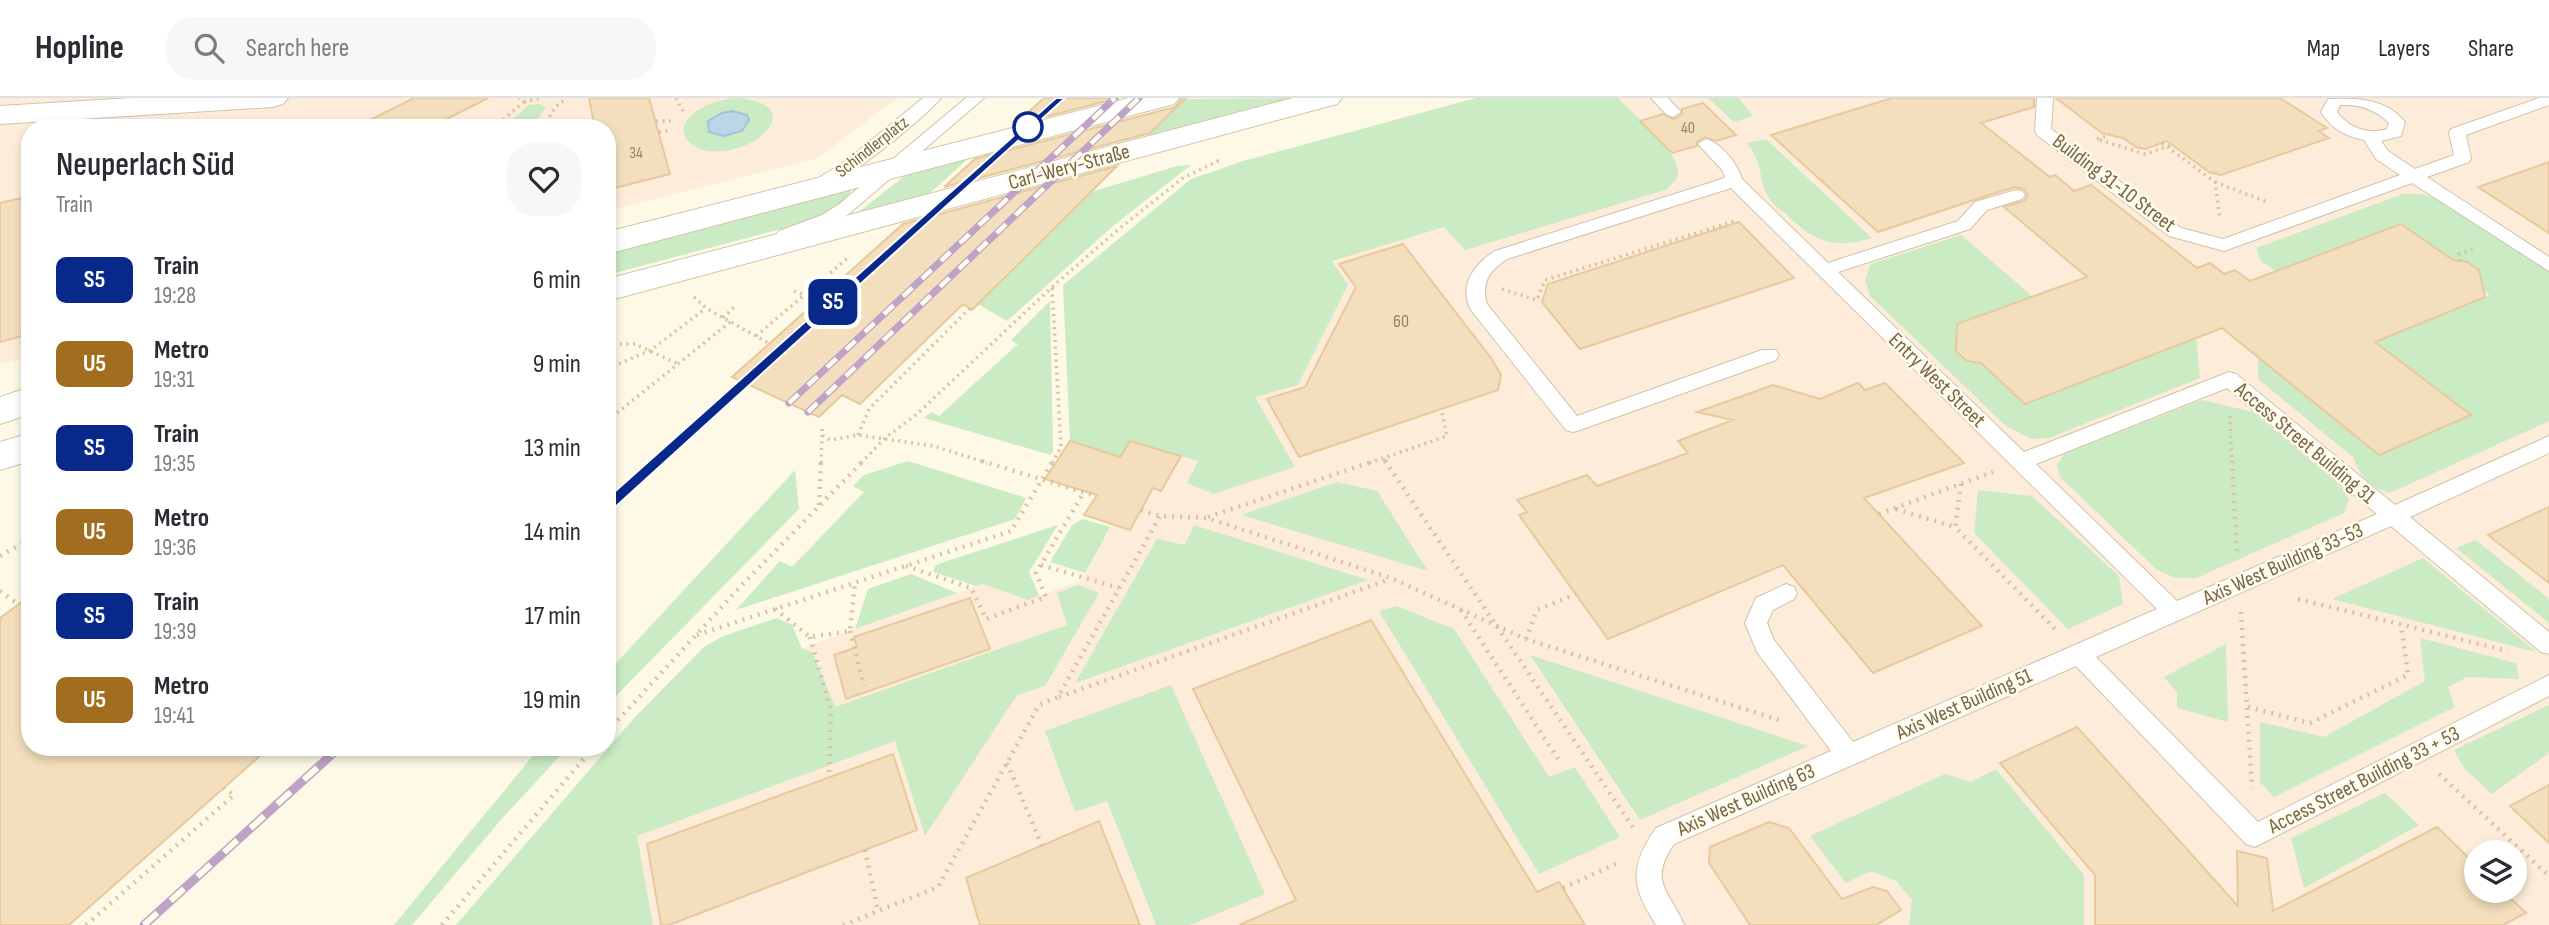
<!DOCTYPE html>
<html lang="en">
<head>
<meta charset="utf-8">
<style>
  body { margin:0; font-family:"Sofia Sans Condensed",sans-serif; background:#f7f7f7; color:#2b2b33; height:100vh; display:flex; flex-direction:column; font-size:26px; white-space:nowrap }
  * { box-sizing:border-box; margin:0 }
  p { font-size:23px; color:#7c7c81 }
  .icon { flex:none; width:38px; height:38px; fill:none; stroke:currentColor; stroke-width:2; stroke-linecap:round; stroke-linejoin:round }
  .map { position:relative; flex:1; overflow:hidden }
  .side { position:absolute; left:21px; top:21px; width:595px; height:637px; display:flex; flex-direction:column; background:#fff; border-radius:28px; box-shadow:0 4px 10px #0003 }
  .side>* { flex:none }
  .badge { padding:0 14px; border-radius:10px; font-size:24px; line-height:46px }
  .fabs { position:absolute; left:2464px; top:742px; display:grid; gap:14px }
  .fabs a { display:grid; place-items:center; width:63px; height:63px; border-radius:50%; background:#fff; box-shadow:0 4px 10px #0003; font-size:35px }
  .map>.badge { position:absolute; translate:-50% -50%; box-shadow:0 0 0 4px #fff }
  .round { display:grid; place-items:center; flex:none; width:74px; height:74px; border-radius:28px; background:#f7f7f7 }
  .headline { display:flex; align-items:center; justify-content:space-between; height:119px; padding:0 35px }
  h1 { font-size:33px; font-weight:600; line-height:52px }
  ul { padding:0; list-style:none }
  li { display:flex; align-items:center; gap:21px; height:84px; padding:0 35px }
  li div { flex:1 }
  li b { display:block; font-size:26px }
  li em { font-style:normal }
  li .badge { min-width:77px; font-weight:700; text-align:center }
  header { display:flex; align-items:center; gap:42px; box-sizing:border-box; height:98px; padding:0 35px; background:#fff; border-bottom:2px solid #e1e1e2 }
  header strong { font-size:33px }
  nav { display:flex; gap:38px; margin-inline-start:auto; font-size:24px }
  .search { width:490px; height:63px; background:#f7f7f7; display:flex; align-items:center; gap:18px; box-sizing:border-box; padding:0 24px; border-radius:28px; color:#7c7c81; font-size:26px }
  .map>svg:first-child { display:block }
  .commercial { fill:#fdecd9; fill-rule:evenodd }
  .green { fill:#caebc4 }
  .water { fill:#bad6e7; stroke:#a0c3d9; stroke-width:2 }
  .building { fill:#f3dfbd; stroke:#e6ca9d; stroke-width:2 }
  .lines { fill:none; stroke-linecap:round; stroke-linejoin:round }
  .service-casing { stroke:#cfc3ac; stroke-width:2 }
  .minor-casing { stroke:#cfc3ac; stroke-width:2 }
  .secondary-casing { stroke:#d2c5a9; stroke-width:2 }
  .path-far1 { stroke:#d8c3a0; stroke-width:3.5; stroke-dasharray:2 4.5; stroke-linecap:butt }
  .path { stroke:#d8c3a0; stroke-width:4.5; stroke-dasharray:2 6; stroke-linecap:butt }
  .service { fill:#fff; fill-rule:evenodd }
  .minor { fill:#fff; fill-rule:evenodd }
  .secondary { fill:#fff; fill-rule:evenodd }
  .rail-far1-casing { stroke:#bfa3c7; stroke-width:7 }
  .rail-casing { stroke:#bfa3c7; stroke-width:9 }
  .rail-far1 { stroke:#fffcec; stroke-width:4.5; stroke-dasharray:13; stroke-linecap:butt }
  .rail { stroke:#fffcec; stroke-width:6; stroke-dasharray:18; stroke-linecap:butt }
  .line { fill:#08298a; stroke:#fff; stroke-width:2 }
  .stop-dot { fill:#fff; stroke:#08298a; stroke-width:3.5 }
  .labels { text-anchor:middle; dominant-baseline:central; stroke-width:5; stroke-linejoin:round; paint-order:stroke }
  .far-number-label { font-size:16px; fill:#968367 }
  .far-street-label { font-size:18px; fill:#77644a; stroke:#fffcec }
  .number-label { font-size:18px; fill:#968367 }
  .street-label { font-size:21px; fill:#77644a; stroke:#fffcec }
</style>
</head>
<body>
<header>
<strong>Hopline</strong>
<div class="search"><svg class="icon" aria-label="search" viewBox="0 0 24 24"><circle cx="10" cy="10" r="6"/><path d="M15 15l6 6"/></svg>Search here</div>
<nav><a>Map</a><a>Layers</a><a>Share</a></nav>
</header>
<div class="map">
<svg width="2549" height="827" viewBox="0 0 2549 827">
  <rect width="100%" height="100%" fill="#fdf9e6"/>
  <path class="commercial" d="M0,0h897l-79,60 -211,53v-83h-577v229l-30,7z
    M1551,0h998v827h-2081l208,-226 143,-57 164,-58 45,16 52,-19 54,-98 -25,-8 21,-34 -43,-122zM2476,754h39v39h-39z"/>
  <path class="green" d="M736,0c73,5 23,58 -27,53 -23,-3 -36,-24 -14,-39 12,-9 26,-12 41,-14z
    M1307,0l-164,43 43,-42z
    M1476,0h142c15,16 61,53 60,74 0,9 -7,13 -13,18l-200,60 -21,-23 -112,34 16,24 -50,100 -43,12 40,70 -82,27 -26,-11 11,-22 -68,-20 -10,16 -50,-16 -7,-156 128,-106 52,-18z
    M1708,0h31l14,18 -19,6z
    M540,6l6,4 -16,20h-26l25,-23z
    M1766,41l106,99c-39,12 -59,3 -87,-25 -5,-4 -13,-9 -16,-15 -11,-18 -6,-37 -22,-55z
    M970,59l-50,45 -66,14 54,-43z
    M1191,67l-78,61 -106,95 -29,-17 113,-112 86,-26z
    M852,91c-8,17 -35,29 -52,35l-193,51v-25z
    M2403,96h17l19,5 110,73v149l-159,72c-19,-6 -31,-16 -36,-35l-96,-79v-21l121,97 92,-40 -96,-73 115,-47 -19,-14 8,-11 -12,-8 -13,-2 -53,-36 -125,47 -15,-10 -5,-13z
    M1961,137l71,61 -73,27 -3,28 11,10 14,2 44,41 171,-66 4,40 -151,60 -18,1 -25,-13 -136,-130 -5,-16 6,-16z
    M1050,203l3,150 -2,4 -127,-37 7,-6 8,4 79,-72 -7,-4z
    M2202,302l51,12 88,74 8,14 -5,13 -148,65h-20l-19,-8 -97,-93 -3,-12 7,-11z
    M908,363l118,37 -11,21 -279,91 44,-49 12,6 72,-75 -11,-6 11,-11z
    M795,372l4,39 -192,196v-32z
    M1337,384l40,9 51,80 -187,-56z
    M1978,392l54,6 87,80 4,28 -55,25 -94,-96z
    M1083,421l27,8 -25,46 -35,-11 22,-37z
    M1058,427l-29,47 10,24 -11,4 -45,-16 -7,2 -43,-14 2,-6 6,-3z
    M1194,427l174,55 -293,103 82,-144 28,6z
    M2476,442l73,59v24l-93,-75z
    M2423,460l113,94 -204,-53z
    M911,476l46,19 -102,36 13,-40z
    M1078,487l21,8 -54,93 -28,9 -92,141 -30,-95 -258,95 16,89h-197l179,-208 69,-70 19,-11 54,-18 15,7 10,24 10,3 23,55 232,-82 -10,-32z
    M1396,508l58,23 95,148 26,-10 45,70 -81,37 -160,-263z
    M2420,540l96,25 3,16 -52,-2 -19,10 7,20 -181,90 -14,-15v-60l64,15 101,-56z
    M2226,546l2,78 -51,-14v-15l-13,-16z
    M1530,557l278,91 -168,74z
    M1171,587l94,209 -75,31h-34l-49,-124 -32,11 -30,-81z
    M2549,607v48l-57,41 -28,-26 -10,-18z
    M540,649h28l-69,75 -87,103h-18z
    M1996,671l88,106v50h-175l3,-25 -16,-19 -25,-10 -25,12 -36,-47 135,-62 26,8z
    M2385,695l34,32 -115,63 -13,-50z"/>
  <path class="water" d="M732,13l15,4 2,5 -7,11 -18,5 -15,-4 -1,-11 14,-8z"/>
  <path class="building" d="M414,0h74l-59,30h-75z
    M589,0h60l21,76 -63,16v-62h-12z
    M1044,0h74l-104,27z
    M1182,0h4l-36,35 -206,54 31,-28 200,-52z
    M1892,0h142v9l-53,16 69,54 5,-2 19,16 17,-6 106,83 13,-5 14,11 11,-4 15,11 151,-57 52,36 14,2 12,8 6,27 -110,45 96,73 -92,40 -157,-127 -197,76 -44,-41 -14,-2 -11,-10 1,-27 130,-47 -83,-70 20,-6 4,-6 -4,-6 -9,-2 -26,8 -111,37 -107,-97z
    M2056,0h224l47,30 -8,3 10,7 -108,37 -12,-3 -42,-31 -22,8 -9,-2 -13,-9 -21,-5z
    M1703,5l33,32 -20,6 -11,-4 -8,5v4l-25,7 -32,-32 23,-7 11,5 8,-5v-5z
    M2549,64v71l-71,-46z
    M1117,68l-145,144 -9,-6 -103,100 -18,-9 -23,22 -87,-40 171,-153z
    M30,98v138l-30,8v-139z
    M1739,124l55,56 -214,71 -38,-47 6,-18z
    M1403,146l88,114 10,17 -3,15 -199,67 -32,-58 38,-12 51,-100 -17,-23z
    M1858,285l7,7 20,-7 79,80 -100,35 118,128 -109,47 -90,-108 -175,74 -89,-124 8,-3 -10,-12 70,-25 10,11 91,-33 -10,-12 55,-21 -36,-8 76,-27 47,14z
    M1070,343l50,16 10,-16 51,15 -20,35 -8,-3 -23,42 -46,-15 13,-20 -52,-16z
    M2549,409v76l-61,-48z
    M30,498v151h240l-201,178h-69v-307z
    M970,500l20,51 -144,50 -12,-44 23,-8 -3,-10z
    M1371,522l166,272 22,-10 26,43h-346l57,-25 -103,-211z
    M2077,629l161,179 -1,-55 30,7 6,53 164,-84 39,38v26h27l23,22 -23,12h-408v-50l-95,-112z
    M893,656l24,76 -248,95h-8l-14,-81z
    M2549,687v58l-39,-37z
    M1099,723l41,104h-160l-14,-47z
    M1769,724l20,6 53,71 31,-12 14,4 14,19 -25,15h-126l-41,-62 1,-16z"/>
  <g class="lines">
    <defs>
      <path id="service" d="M923,0h18c-14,18 -110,97 -129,92l-3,-4 3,-4 35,-22z
        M966,0h18l-134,115c-15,9 -54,31 -71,26l-3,-4 3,-4 43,-16 16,-10z
        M1651,0h17l13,14 -8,5 -6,-2z
        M2037,0h16l-2,31 130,99 42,11 177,-64 -24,-16 -12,-19c-19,-4 -32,-11 -43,-28l7,-13c29,-1 58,-1 77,23l-4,14 -20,5 7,10 27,18 39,-14 -5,-22 2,-4 88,-31h10v7l-83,30 5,23 -2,4 -42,15 122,80v14l-137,-88 -188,68 -55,-15 -132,-101 -2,-4zM2340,7c19,-1 35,4 49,18l-2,6c-19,6 -38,-1 -50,-17z
        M1706,41c15,4 32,25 36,40l86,84 130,-42 17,-19 41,-12 6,1 3,4 -3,4 -35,11 -17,19 -132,43 186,180 205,-80 7,2 159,131 154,-69v17l-139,64 139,115v22l-8,-2 -150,-126 -295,131 162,165 291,-147v21l-294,151 -9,-3 -170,-178 -402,178c-26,38 -5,46 10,81h-28c-25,-39 -27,-58 0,-97l175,-77 -74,-99 -12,-29 11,-25 30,-14 8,3 3,6 -3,6 -21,11 -6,13 7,17 79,102 304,-133 -426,-421 -224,71c-18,12 -26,23 -20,45l90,112 185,-66h14l3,5 -3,5 -196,70 -7,2 -7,-2 -95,-120c-13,-24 3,-46 24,-59l230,-73 -2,-7 -25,-27zM2227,290l150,126 -200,87 -141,-137z"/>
      <path id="minor" d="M131,0h157l-5,6 -10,3 -273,17v-18z"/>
      <path id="secondary" d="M1129,0h50l-5,6 -567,150v-22z
        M1293,0h49l-5,6 -730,197v-22z
        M30,289v27l-30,10v-27z
        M30,335v28l-30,9v-28z"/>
    </defs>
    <use href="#service" class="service-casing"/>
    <use href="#minor" class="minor-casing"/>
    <use href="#secondary" class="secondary-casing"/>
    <path class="path-far1" d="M676,0l7,13
      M524,4l17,-4
      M547,23l20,4 27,-1
      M656,23h19
      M493,30l31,-26 -5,-4
      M543,30l12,-21 12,-9
      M659,34l13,-2
      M2097,41l13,-4
      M2100,42l45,14 27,-9
      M2162,45l53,39 5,38
      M2215,84l52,20
      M2460,163l-1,-7 16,-6
      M1502,191l35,11 8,-20 190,-59
      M794,193l10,4
      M694,199l12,11 64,36
      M723,220l13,-13
      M756,238l93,-79
      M607,246h28l43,20
      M607,271l44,-19 55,-42
      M2230,318l2,47
      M607,323l123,-99
      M822,331v6l8,5 28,-5 76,11 53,17
      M858,337l11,-26 101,-101
      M1384,361l2,4
      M821,365l1,-28
      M861,365l24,-25 32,-24 135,-127 68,-59 63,-50 39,-19
      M1052,365l9,-16 -9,-160
      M1369,365l78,-27 -6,-28"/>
    <path class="path" d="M982,363l114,35
      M1385,363l249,368
      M2232,363l5,93
      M1961,386l-6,43 104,106
      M819,407l2,-44
      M1896,411l59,18
      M1141,412l19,6 47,2 184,60 135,61 256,82
      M1879,416l114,-42
      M1208,419l166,-56
      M0,458l30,-17
      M1041,467l78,23
      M906,468l65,22 15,31 60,-22 -10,-24 48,-81
      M23,492l7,-5
      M0,493l18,13
      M2298,501l210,52
      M775,511l35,28 40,-6 5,-49
      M1461,512l97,149
      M2241,514l11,176
      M850,533l14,55
      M697,537l314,-104 42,-70
      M810,539l21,74 -2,66
      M1526,541l11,-29 39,-16
      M1059,599l331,-118
      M2248,609l62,16 98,-48 -7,-51
      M607,634l134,-146 122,-125
      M1007,665l35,83
      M2439,676l110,102
      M865,752l13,61
      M1563,790l55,-25
      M86,827l148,-130 -10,-7
      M442,827l152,-178
      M843,827l95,-38 101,-182 19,-8 102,-181"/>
    <use href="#service" class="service"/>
    <use href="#minor" class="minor"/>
    <use href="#secondary" class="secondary"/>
    <defs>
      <path id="rail-far1" d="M789,305l326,-305
        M808,314l331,-314
        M656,365l404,-365"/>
      <path id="rail" d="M607,409l51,-46
        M144,827l196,-178"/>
    </defs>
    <use href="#rail-far1" class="rail-far1-casing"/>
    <use href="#rail" class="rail-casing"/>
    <use href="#rail-far1" class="rail-far1"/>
    <use href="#rail" class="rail"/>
  </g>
  <path class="line" d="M1056,0h9l-453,412h-10v-7z"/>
  <circle class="stop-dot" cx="1028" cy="29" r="14"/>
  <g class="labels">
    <g class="far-number-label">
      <text x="1688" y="30">40</text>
      <text x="636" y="55">34</text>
    </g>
    <g class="far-street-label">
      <text transform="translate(872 49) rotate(-38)">Schindlerplatz</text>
    </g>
    <g class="number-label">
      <text x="1401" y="223">60</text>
    </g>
    <g class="street-label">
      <text transform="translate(1069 69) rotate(-15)">Carl-Wery-Straße</text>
      <text transform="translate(2114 85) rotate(37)">Building 31-10 Street</text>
      <text transform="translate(1937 282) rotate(44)">Entry West Street</text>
      <text transform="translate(2305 345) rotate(40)">Access Street Building 31</text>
      <text transform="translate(2283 466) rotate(-24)">Axis West Building 33-53</text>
      <text transform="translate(1964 606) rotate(-24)">Axis West Building 51</text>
      <text transform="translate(2364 682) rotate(-27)">Access Street Building 33 + 53</text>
      <text transform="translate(1746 702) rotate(-24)">Axis West Building 63</text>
    </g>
  </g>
</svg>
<div class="fabs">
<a><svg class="icon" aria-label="layers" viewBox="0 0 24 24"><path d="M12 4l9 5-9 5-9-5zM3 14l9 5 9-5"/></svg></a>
</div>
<b class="badge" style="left:833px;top:204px;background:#08298a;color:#fff">S5</b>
<section class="side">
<div class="headline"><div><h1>Neuperlach Süd</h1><p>Train</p></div><a class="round"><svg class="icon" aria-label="heart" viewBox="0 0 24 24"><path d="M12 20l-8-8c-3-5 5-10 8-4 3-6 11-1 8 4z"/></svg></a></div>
<ul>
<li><span class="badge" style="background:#08298a;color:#fff">S5</span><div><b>Train</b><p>19:28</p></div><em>6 min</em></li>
<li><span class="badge" style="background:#a06e1e;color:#fff">U5</span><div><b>Metro</b><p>19:31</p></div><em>9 min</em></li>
<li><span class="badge" style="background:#08298a;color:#fff">S5</span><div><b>Train</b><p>19:35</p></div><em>13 min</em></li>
<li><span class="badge" style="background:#a06e1e;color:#fff">U5</span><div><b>Metro</b><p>19:36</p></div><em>14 min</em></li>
<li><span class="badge" style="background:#08298a;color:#fff">S5</span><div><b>Train</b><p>19:39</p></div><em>17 min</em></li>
<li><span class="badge" style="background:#a06e1e;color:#fff">U5</span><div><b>Metro</b><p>19:41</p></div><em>19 min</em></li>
</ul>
</section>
</div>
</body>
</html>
